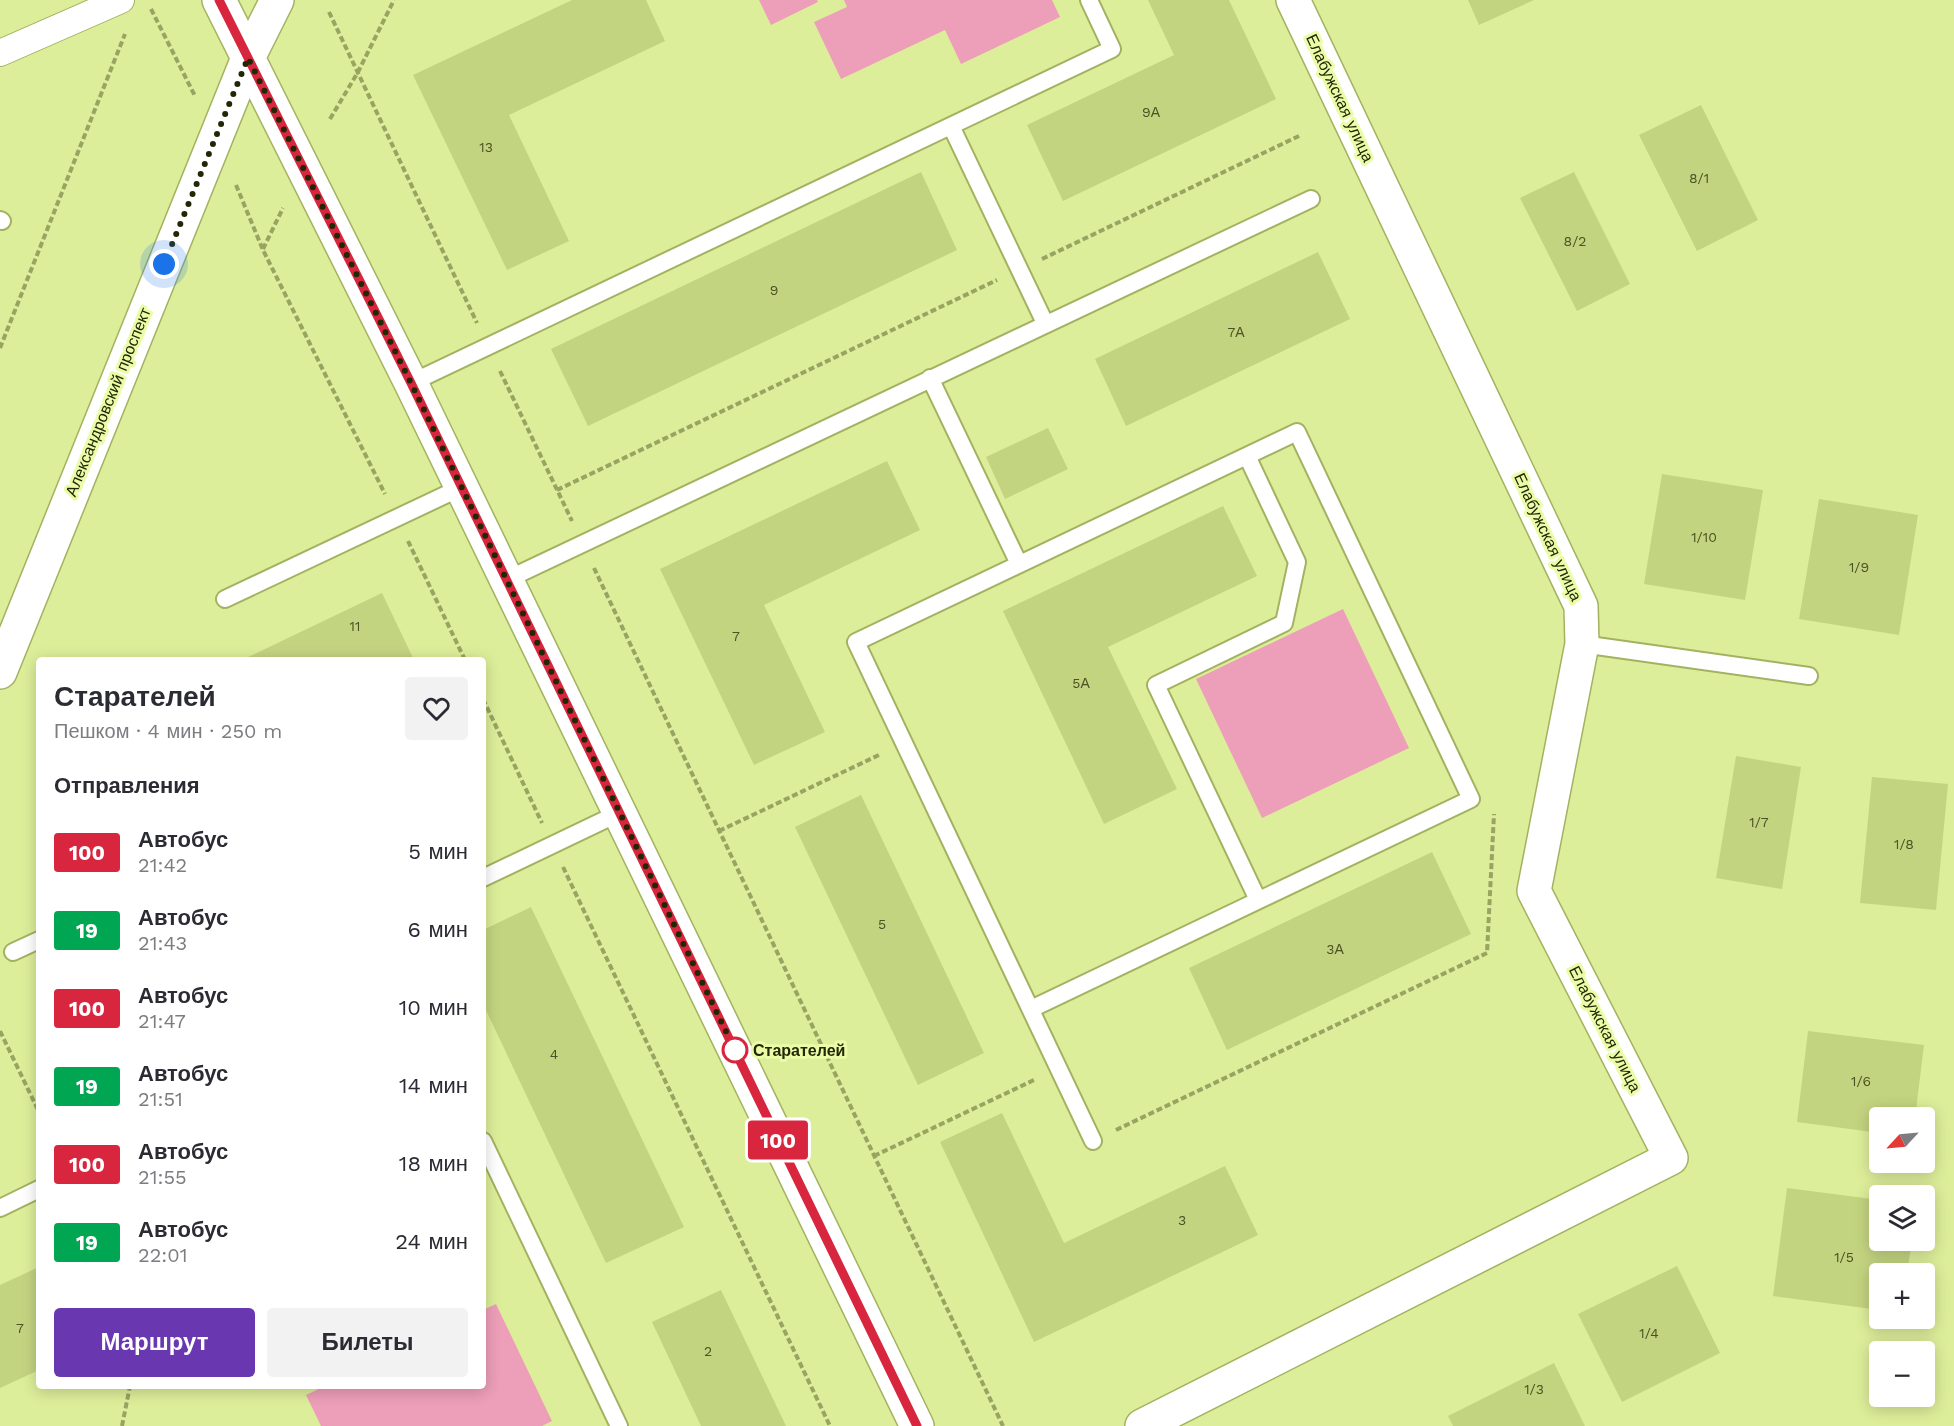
<!DOCTYPE html>
<html lang="ru">
<head>
<meta charset="utf-8">
<style>
  body { margin:0; font-family:"Work Sans",sans-serif; background:#f2f2f3; color:#2b2b33; height:100vh; display:flex; flex-direction:column; font-size:22px; white-space:nowrap }
  * { box-sizing:border-box; margin:0 }
  p { font-size:20px; color:#7c7c81 }
  .icon { flex:none; width:33px; height:33px; fill:none; stroke:currentColor; stroke-width:2; stroke-linecap:round; stroke-linejoin:round }
  .map { position:relative; flex:1; overflow:hidden }
  .drawer { position:absolute; left:36px; top:657px; width:450px; height:732px; display:flex; flex-direction:column; background:#fff; border-radius:6px; box-shadow:0 3px 15px #0003 }
  .drawer>* { flex:none }
  .badge { padding:0 12px; border-radius:4px; font-size:21px; line-height:39px }
  .needle { width:39px; rotate:244deg }
  .controls { position:absolute; left:1869px; top:1107px; display:grid; gap:12px }
  .controls a { display:grid; place-items:center; width:66px; height:66px; border-radius:6px; background:#fff; box-shadow:0 3px 15px #0003; font-size:30px }
  .you { position:absolute; width:30px; height:30px; margin:-15px; border:4px solid #fff; border-radius:50%; background:#1a73e8; box-shadow:0 0 0 9px #1a73e833 }
  .map>.badge { position:absolute; translate:-50% -50%; box-shadow:0 0 0 3px #fff }
  h2 { padding:0 18px; font-size:22px; line-height:54px }
  .round { display:grid; place-items:center; flex:none; width:63px; height:63px; border-radius:6px; background:#f2f2f3 }
  .headline { display:flex; align-items:center; justify-content:space-between; height:102px; padding:0 18px }
  h1 { font-size:28px; font-weight:700; line-height:45px }
  .primary-button { display:flex; gap:12px; margin-top:auto; padding:12px 18px }
  .primary-button a { flex:1; height:69px; border-radius:6px; background:#6937af; color:#fff; font-size:24px; font-weight:700; line-height:69px; text-align:center }
  .primary-button a+a { background:#f2f2f3; color:#2b2b33 }
  ul { padding:0; list-style:none }
  li { display:flex; align-items:center; gap:18px; height:78px; padding:0 18px }
  li div { flex:1 }
  li b { display:block; font-size:22px }
  li em { font-style:normal }
  li .badge { min-width:66px; font-weight:700; text-align:center }
  .map>svg:first-child { display:block }
  .green { fill:#ed9eb8 }
  .building { fill:#c3d480 }
  .lines { fill:none; stroke-linecap:round; stroke-linejoin:round }
  .service-casing { stroke:#a3b260; stroke-width:20 }
  .pedestrian-casing { stroke:#a3b260; stroke-width:28 }
  .minor-casing { stroke:#a3b260; stroke-width:36 }
  .path { stroke:#97a462; stroke-width:4; stroke-dasharray:6 3; stroke-linecap:butt }
  .service { stroke:#fff; stroke-width:16 }
  .pedestrian { stroke:#fff; stroke-width:26 }
  .minor { stroke:#fff; stroke-width:33 }
  .line-casing { stroke:#fff; stroke-width:14 }
  .line { stroke:#d7263d; stroke-width:9 }
  .walk { stroke:#222805; stroke-width:6; stroke-dasharray:0 10.8 }
  .stop-dot { fill:#fff; stroke:#d7263d; stroke-width:3 }
  .labels { text-anchor:middle; dominant-baseline:central; stroke-width:6; stroke-linejoin:round; paint-order:stroke }
  .number-label { font-size:14px; fill:#4a5324 }
  .street-label { font-size:16px; fill:#222805; stroke:#eafca7 }
  .stop-label { font-size:16px; font-weight:bold; fill:#222805; stroke:#eafca7; text-anchor:start }
</style>
</head>
<body>
<div class="map">
<svg width="1954" height="1426" viewBox="0 0 1954 1426">
  <rect width="100%" height="100%" fill="#ddee9a"/>
  <path class="green" d="M759,0h58l1,2 -47,23z
    M844,0h208l8,17 -99,47 -16,-34 -104,49 -27,-57 33,-15z
    M1343,609l66,139 -147,70 -66,-139z
    M496,1304l56,117 -10,5h-221l-15,-31 19,-9h158v-76z"/>
  <path class="building" d="M572,0h74l19,41 -156,74 60,126 -62,29 -94,-195z
    M1148,0h81l47,99 -213,102 -36,-76 147,-70z
    M1468,0h66l-55,25z
    M1701,105l57,115 -61,31 -58,-116z
    M921,172l36,78 -369,176 -37,-77z
    M1574,172l56,112 -53,27 -57,-113z
    M1318,252l32,67 -224,107 -31,-67z
    M1048,428l20,41 -63,30 -19,-42z
    M887,461l33,69 -156,75 61,127 -71,33 -94,-196z
    M1662,474l101,16 -18,110 -101,-16z
    M1819,499l99,16 -19,120 -100,-16z
    M1223,506l34,70 -149,71 69,142 -73,35 -101,-213z
    M382,593l32,67h-172z
    M1736,756l65,11 -19,122 -66,-11z
    M1872,777l76,7 -12,126 -76,-7z
    M861,795l123,258 -66,32 -123,-258z
    M1432,852l39,82 -244,116 -38,-82z
    M531,907l153,320 -78,36 -123,-259v-74z
    M1808,1031l116,14 -9,73h-35v15l-83,-11z
    M1002,1113l62,130 161,-77 33,69 -224,107 -94,-200z
    M1787,1188l93,12v40h32l-5,34h-27v36l-107,-14z
    M1677,1266l43,87 -98,49 -44,-88z
    M39,1267v103l-39,18v-103z
    M721,1290l65,136h-85l-49,-104z
    M1554,1363l31,63h-132l-5,-10z"/>
  <g class="lines">
    <defs>
      <path id="service" d="M951,126l94,197
        M0,220l2,1
        M930,378l89,186
        M411,383l701,-334 -23,-49
        M1247,456l50,106 -13,61 -128,62 102,215
        M506,580l805,-381
        M225,599l237,-112
        M1582,644l227,32
        M483,878l136,-65
        M13,952l26,-12
        M1031,1009l440,-210 -174,-367 -441,210 237,499
        M483,1141l136,285
        M0,1208l39,-19"/>
      <path id="pedestrian" d="M0,53l121,-53"/>
      <path id="minor" d="M219,0l192,383 506,1043
        M0,672l248,-614 29,-58
        M1142,1426l529,-268 -137,-267 48,-247 -1,-38 -288,-606"/>
    </defs>
    <use href="#service" class="service-casing"/>
    <use href="#pedestrian" class="pedestrian-casing"/>
    <use href="#minor" class="minor-casing"/>
    <path class="path" d="M151,9l44,87
      M329,12l148,311
      M330,119l28,-47 36,-72
      M236,185l27,65 122,244
      M263,249l20,-41
      M1042,259l259,-124
      M0,348l125,-314
      M500,371l72,150
      M557,490l440,-210
      M408,541l57,119
      M594,568l409,858
      M483,699l59,124
      M719,831l162,-77
      M563,867l267,559
      M0,1031l39,81
      M1116,1130l371,-177 7,-139
      M874,1156l162,-77
      M122,1426l8,-40"/>
    <use href="#service" class="service"/>
    <use href="#pedestrian" class="pedestrian"/>
    <use href="#minor" class="minor"/>
  </g>
  <g class="lines">
    <defs>
      <path id="line" d="M219,0l192,383 506,1043"/>
    </defs>
    <use href="#line" class="line-casing"/>
    <use href="#line" class="line"/>
    <path class="walk" d="M164,264l84,-206 163,325 324,667"/>
  </g>
  <circle class="stop-dot" cx="735" cy="1050" r="12"/>
  <g class="labels">
    <g class="number-label">
      <text x="1151" y="112">9А</text>
      <text x="486" y="147">13</text>
      <text x="1699" y="178">8/1</text>
      <text x="1575" y="241">8/2</text>
      <text x="774" y="290">9</text>
      <text x="1236" y="332">7А</text>
      <text x="1704" y="537">1/10</text>
      <text x="1859" y="567">1/9</text>
      <text x="355" y="626">11</text>
      <text x="736" y="636">7</text>
      <text x="1081" y="683">5А</text>
      <text x="1759" y="822">1/7</text>
      <text x="1904" y="844">1/8</text>
      <text x="882" y="924">5</text>
      <text x="1335" y="949">3А</text>
      <text x="554" y="1054">4</text>
      <text x="1861" y="1081">1/6</text>
      <text x="1182" y="1220">3</text>
      <text x="1844" y="1257">1/5</text>
      <text x="20" y="1328">7</text>
      <text x="1649" y="1333">1/4</text>
      <text x="708" y="1351">2</text>
      <text x="1534" y="1389">1/3</text>
    </g>
    <g class="street-label">
      <text transform="translate(1340 98) rotate(65)">Елабужская улица</text>
      <text transform="translate(108 402) rotate(-68)">Александровский проспект</text>
      <text transform="translate(1548 537) rotate(65)">Елабужская улица</text>
      <text transform="translate(1605 1029) rotate(63)">Елабужская улица</text>
    </g>
    <g class="stop-label">
      <text x="753" y="1050">Старателей</text>
    </g>
  </g>
</svg>
<div class="controls">
<a><svg class="needle" viewBox="-14 -14 28 28"><path d="M0-13l5 13h-10z" fill="#e53935"/><path d="M0 13l5-13h-10z" fill="#7c7c81"/></svg></a>
<a><svg class="icon" aria-label="layers" viewBox="0 0 24 24"><path d="M12 4l9 5-9 5-9-5zM3 14l9 5 9-5"/></svg></a>
<a>+</a>
<a>−</a>
</div>
<div class="you" style="left:164px;top:264px"></div>
<b class="badge" style="left:778px;top:1140px;background:#d7263d;color:#fff">100</b>
<section class="drawer">
<div class="headline"><div><h1>Старателей</h1><p>Пешком · 4 мин · 250 m</p></div><a class="round"><svg class="icon" aria-label="heart" viewBox="0 0 24 24"><path d="M12 20l-8-8c-3-5 5-10 8-4 3-6 11-1 8 4z"/></svg></a></div>
<h2>Отправления</h2>
<ul>
<li><span class="badge" style="background:#d7263d;color:#fff">100</span><div><b>Автобус</b><p>21:42</p></div><em>5 мин</em></li>
<li><span class="badge" style="background:#00a651;color:#fff">19</span><div><b>Автобус</b><p>21:43</p></div><em>6 мин</em></li>
<li><span class="badge" style="background:#d7263d;color:#fff">100</span><div><b>Автобус</b><p>21:47</p></div><em>10 мин</em></li>
<li><span class="badge" style="background:#00a651;color:#fff">19</span><div><b>Автобус</b><p>21:51</p></div><em>14 мин</em></li>
<li><span class="badge" style="background:#d7263d;color:#fff">100</span><div><b>Автобус</b><p>21:55</p></div><em>18 мин</em></li>
<li><span class="badge" style="background:#00a651;color:#fff">19</span><div><b>Автобус</b><p>22:01</p></div><em>24 мин</em></li>
</ul>
<div class="primary-button"><a>Маршрут</a><a>Билеты</a></div>
</section>
</div>
</body>
</html>
